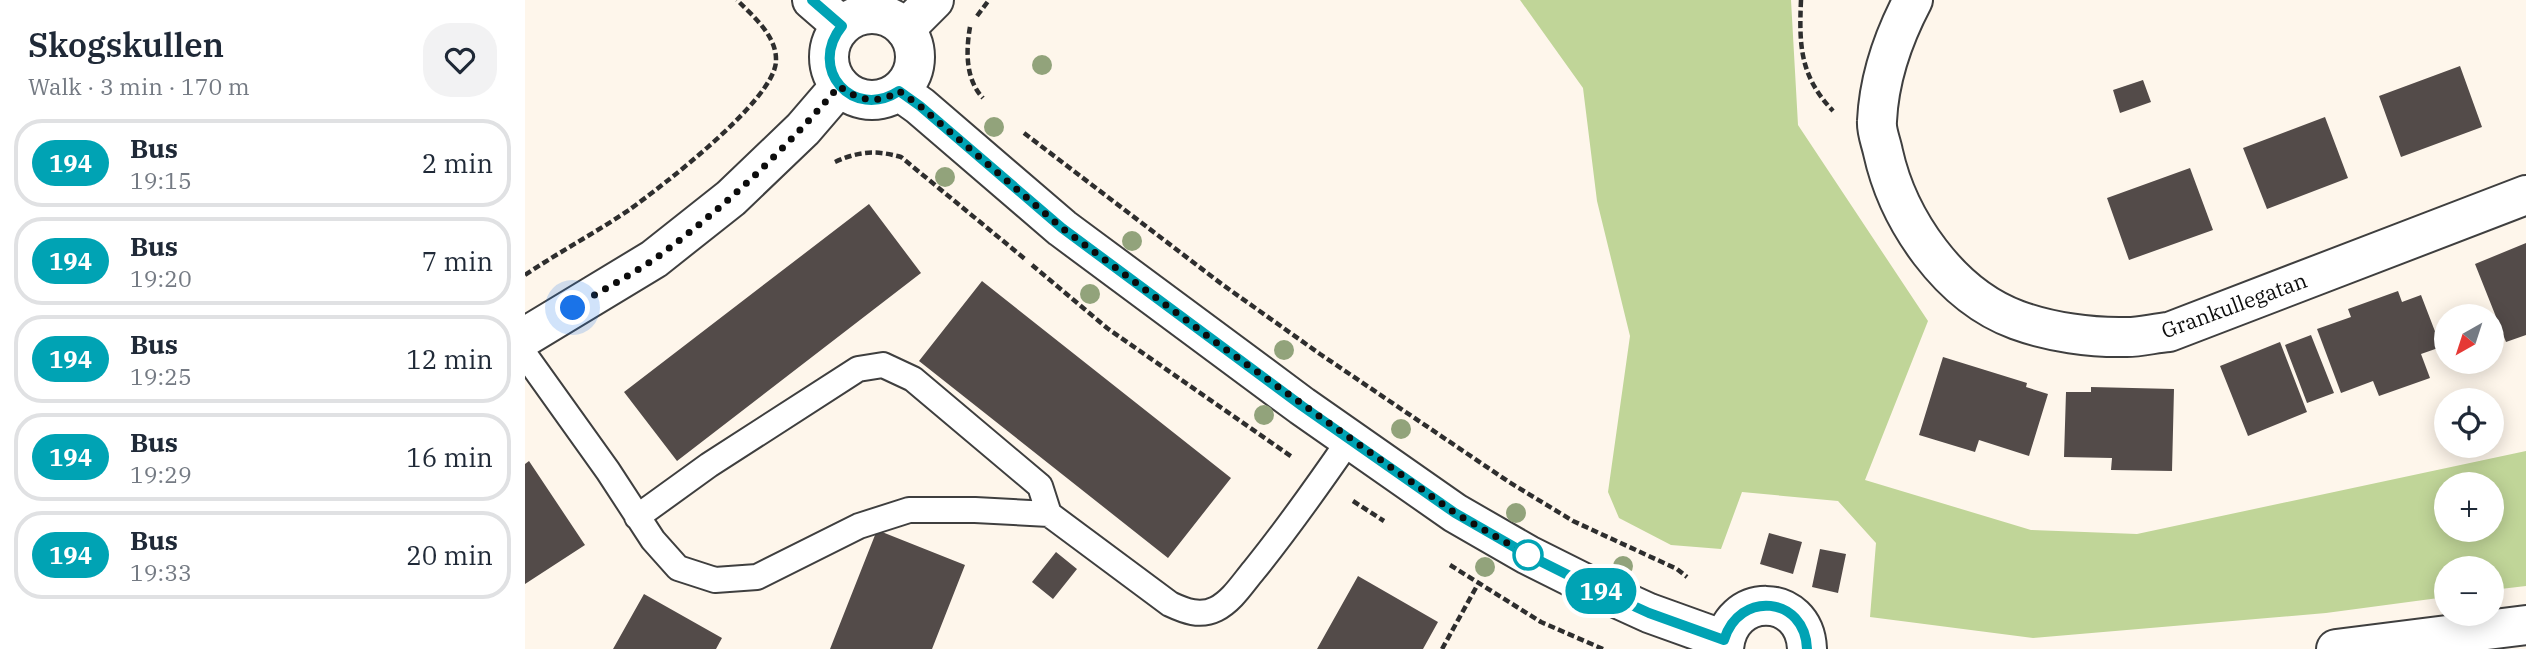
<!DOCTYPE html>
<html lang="en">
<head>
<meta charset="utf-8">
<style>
  body { margin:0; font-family:"IBM Plex Serif",serif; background:#f2f2f3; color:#1f2937; height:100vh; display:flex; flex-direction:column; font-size:26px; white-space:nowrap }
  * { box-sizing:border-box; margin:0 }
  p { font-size:23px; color:#747a83 }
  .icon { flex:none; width:38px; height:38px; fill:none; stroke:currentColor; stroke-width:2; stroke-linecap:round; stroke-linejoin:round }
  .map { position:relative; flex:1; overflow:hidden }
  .drawer { display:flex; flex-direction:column; background:#fff; width:525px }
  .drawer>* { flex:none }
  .badge { padding:0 14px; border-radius:23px; font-size:24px; line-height:46px }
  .needle { width:46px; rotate:219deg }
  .controls { position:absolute; left:1909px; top:304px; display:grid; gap:14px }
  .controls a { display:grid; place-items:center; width:70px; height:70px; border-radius:50%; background:#fff; box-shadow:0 4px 18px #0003; font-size:35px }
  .you { position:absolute; width:35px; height:35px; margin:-18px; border:5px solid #fff; border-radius:50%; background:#1a73e8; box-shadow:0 0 0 10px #1a73e833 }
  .map>.badge { position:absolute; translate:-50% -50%; box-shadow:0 0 0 4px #fff }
  .round { display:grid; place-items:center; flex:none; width:74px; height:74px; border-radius:28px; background:#f2f2f3 }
  .headline { display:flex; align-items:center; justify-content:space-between; height:119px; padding:0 28px }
  h1 { font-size:33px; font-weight:600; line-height:52px }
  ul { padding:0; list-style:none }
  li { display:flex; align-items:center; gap:21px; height:88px; margin:0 14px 10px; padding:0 14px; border:4px solid #e0e1e3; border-radius:28px }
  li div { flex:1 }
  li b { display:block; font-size:26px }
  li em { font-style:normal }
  li .badge { min-width:77px; font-weight:700; text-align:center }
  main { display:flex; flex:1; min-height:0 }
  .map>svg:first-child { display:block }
  .forest { fill:#c0d598; fill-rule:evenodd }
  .building { fill:#534b49 }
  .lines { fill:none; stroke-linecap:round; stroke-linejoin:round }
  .service-casing { stroke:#3f3f3f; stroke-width:28 }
  .minor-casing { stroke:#3f3f3f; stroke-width:42 }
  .tertiary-casing { stroke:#3f3f3f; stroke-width:42 }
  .path { stroke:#2e2e2e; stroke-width:4.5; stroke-dasharray:7 3.5; stroke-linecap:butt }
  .service { stroke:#fff; stroke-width:24 }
  .minor { stroke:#fff; stroke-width:38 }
  .tertiary { stroke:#fff; stroke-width:38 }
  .tree { fill:#92a37b }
  .line-casing { stroke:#fff; stroke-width:16 }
  .line { stroke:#00a3b4; stroke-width:10 }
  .walk { stroke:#0c0c0c; stroke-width:7; stroke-dasharray:0 12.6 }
  .stop-dot { fill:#fff; stroke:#00a3b4; stroke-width:3.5 }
  .labels { text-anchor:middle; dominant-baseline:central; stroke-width:7; stroke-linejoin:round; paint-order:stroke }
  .street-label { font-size:21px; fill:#0c0c0c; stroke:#fff }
</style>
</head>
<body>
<main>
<section class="drawer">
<div class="headline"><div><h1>Skogskullen</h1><p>Walk · 3 min · 170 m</p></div><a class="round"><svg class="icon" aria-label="heart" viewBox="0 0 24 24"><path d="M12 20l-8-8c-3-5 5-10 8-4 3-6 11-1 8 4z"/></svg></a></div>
<ul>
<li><span class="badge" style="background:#00a3b4;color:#fff">194</span><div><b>Bus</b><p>19:15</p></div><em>2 min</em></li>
<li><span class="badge" style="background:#00a3b4;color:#fff">194</span><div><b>Bus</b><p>19:20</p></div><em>7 min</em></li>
<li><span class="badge" style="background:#00a3b4;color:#fff">194</span><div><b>Bus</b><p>19:25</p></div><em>12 min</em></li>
<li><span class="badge" style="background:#00a3b4;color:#fff">194</span><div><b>Bus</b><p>19:29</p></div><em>16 min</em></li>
<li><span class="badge" style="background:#00a3b4;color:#fff">194</span><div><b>Bus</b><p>19:33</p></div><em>20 min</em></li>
</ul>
</section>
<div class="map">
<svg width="2001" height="649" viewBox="0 0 2001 649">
  <rect width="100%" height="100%" fill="#fef6eb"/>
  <path class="forest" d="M995,0h271l7,125 130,196 -63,159 166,50 106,4 389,-83v135l-34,4v-21h-45l-1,28 -120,16 -293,25 -163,-21 6,-74 -38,-42 -96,-9 -21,57 -50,-4 -52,-27 -11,-26 22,-156 -33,-135 -14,-113zM1922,485h45v45h-45z"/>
  <path class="building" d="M1935,66l22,61 -81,30 -22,-61z
    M1618,80l8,22 -31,11 -7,-23z
    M1800,117l23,61 -81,31 -24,-61z
    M1665,168l23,62 -84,30 -22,-62z
    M344,204l52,69 -244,188 -53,-69z
    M2001,243v92l-20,7 -31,-78z
    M457,281l249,197 -63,80 -249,-197z
    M1873,291l4,11 19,-7 20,52 -20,7 9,24 -51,18 -6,-15 -32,12 -24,-64 34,-12 -3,-8z
    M1786,335l23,58 -27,10 -22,-58z
    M1755,342l27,70 -59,24 -28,-70z
    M1418,357l84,26 -1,4 22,7 -19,62 -50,-16 -4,12 -56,-17z
    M1566,387l83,2 -2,82 -61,-1 1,-12 -48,-1 2,-65h25z
    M4,461l56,84 -60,39v-120z
    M352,530l88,35 -33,84h-102z
    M1244,533l33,9 -9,32 -33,-10z
    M1295,549l26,5 -8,39 -26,-6z
    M531,552l21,17 -24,30 -21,-17z
    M833,576l80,46 -15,27h-106z
    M119,594l78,44 -6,11h-103z"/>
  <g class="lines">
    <defs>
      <path id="service" d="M0,355l83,116 45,69 25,28 37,12 42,-3 102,-51 50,-16h66l74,4 121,90c15,7 30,13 46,5 16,-8 27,-26 38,-39 34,-42 65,-86 96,-131
        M112,517l72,-52 149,-96 25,-4 30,14 127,107 9,28"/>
      <path id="minor" d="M1388,0c-20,38 -34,78 -36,121 -1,10 4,21 6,31 15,68 66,143 134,168 33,12 74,18 110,17 14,0 28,-4 42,-5l357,-137
        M380,29l29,-29
        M0,337l129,-78 77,-61 72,-69 37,-43"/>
      <path id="tertiary" d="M287,0l30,26
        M304 57a43 43 0 1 1 86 0a43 43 0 1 1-86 0Z
        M374,91l21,15 142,122 240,178 153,107 73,42 64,32 57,26 75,27
        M1199,649c4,-58 81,-57 83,0
        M1811,649l190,-24"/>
    </defs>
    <use href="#service" class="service-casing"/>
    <use href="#minor" class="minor-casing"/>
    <use href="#tertiary" class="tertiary-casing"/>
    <path class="path" d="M1276,0c-2,46 -1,76 32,111
      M452,16l12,-16
      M445,27c-4,23 -5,52 13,71
      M499,133l199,152 97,69 189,128 64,39 104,48 10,8
      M310,162c24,-11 41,-12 66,-5l124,102
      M507,265l75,63 185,129
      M0,275c34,-23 70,-42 104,-65 33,-24 146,-110 147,-149 1,-25 -23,-45 -39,-61
      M828,501l31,20
      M925,565l91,57 62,27
      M917,649l36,-65"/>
    <use href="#service" class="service"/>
    <use href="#minor" class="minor"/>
    <use href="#tertiary" class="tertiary"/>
  </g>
  <g class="tree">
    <circle cx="517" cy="65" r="10"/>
    <circle cx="469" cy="127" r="10"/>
    <circle cx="420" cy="177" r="10"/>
    <circle cx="607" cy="241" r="10"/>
    <circle cx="565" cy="294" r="10"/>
    <circle cx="759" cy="350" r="10"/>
    <circle cx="739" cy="415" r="10"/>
    <circle cx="876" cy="429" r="10"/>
    <circle cx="991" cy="513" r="10"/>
    <circle cx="1098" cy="566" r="10"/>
    <circle cx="960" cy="567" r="10"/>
  </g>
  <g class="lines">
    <defs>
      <path id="line" d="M287,0l30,26c-35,43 11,95 57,65l21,15 142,122 240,178 153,107 73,42 64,32 57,26 75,27c15,-50 81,-44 83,9"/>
    </defs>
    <use href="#line" class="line-casing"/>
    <use href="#line" class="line"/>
    <path class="walk" d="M48,308c27,-17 57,-32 83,-50 68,-50 129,-108 183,-172 20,15 39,19 60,5l21,15 142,122 159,118 234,167 73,42"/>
  </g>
  <circle class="stop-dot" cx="1003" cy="555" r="14"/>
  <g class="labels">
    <g class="street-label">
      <text transform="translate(1709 305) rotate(-20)">Grankullegatan</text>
    </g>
  </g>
</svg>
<div class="controls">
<a><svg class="needle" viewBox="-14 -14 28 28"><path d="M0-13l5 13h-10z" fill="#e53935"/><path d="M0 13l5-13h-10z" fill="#747a83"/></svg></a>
<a><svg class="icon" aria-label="locate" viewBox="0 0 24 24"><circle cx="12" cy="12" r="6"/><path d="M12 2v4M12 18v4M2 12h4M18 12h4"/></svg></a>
<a>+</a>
<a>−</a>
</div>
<div class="you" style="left:48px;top:308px"></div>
<b class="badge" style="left:1076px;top:591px;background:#00a3b4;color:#fff">194</b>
</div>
</main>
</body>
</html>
